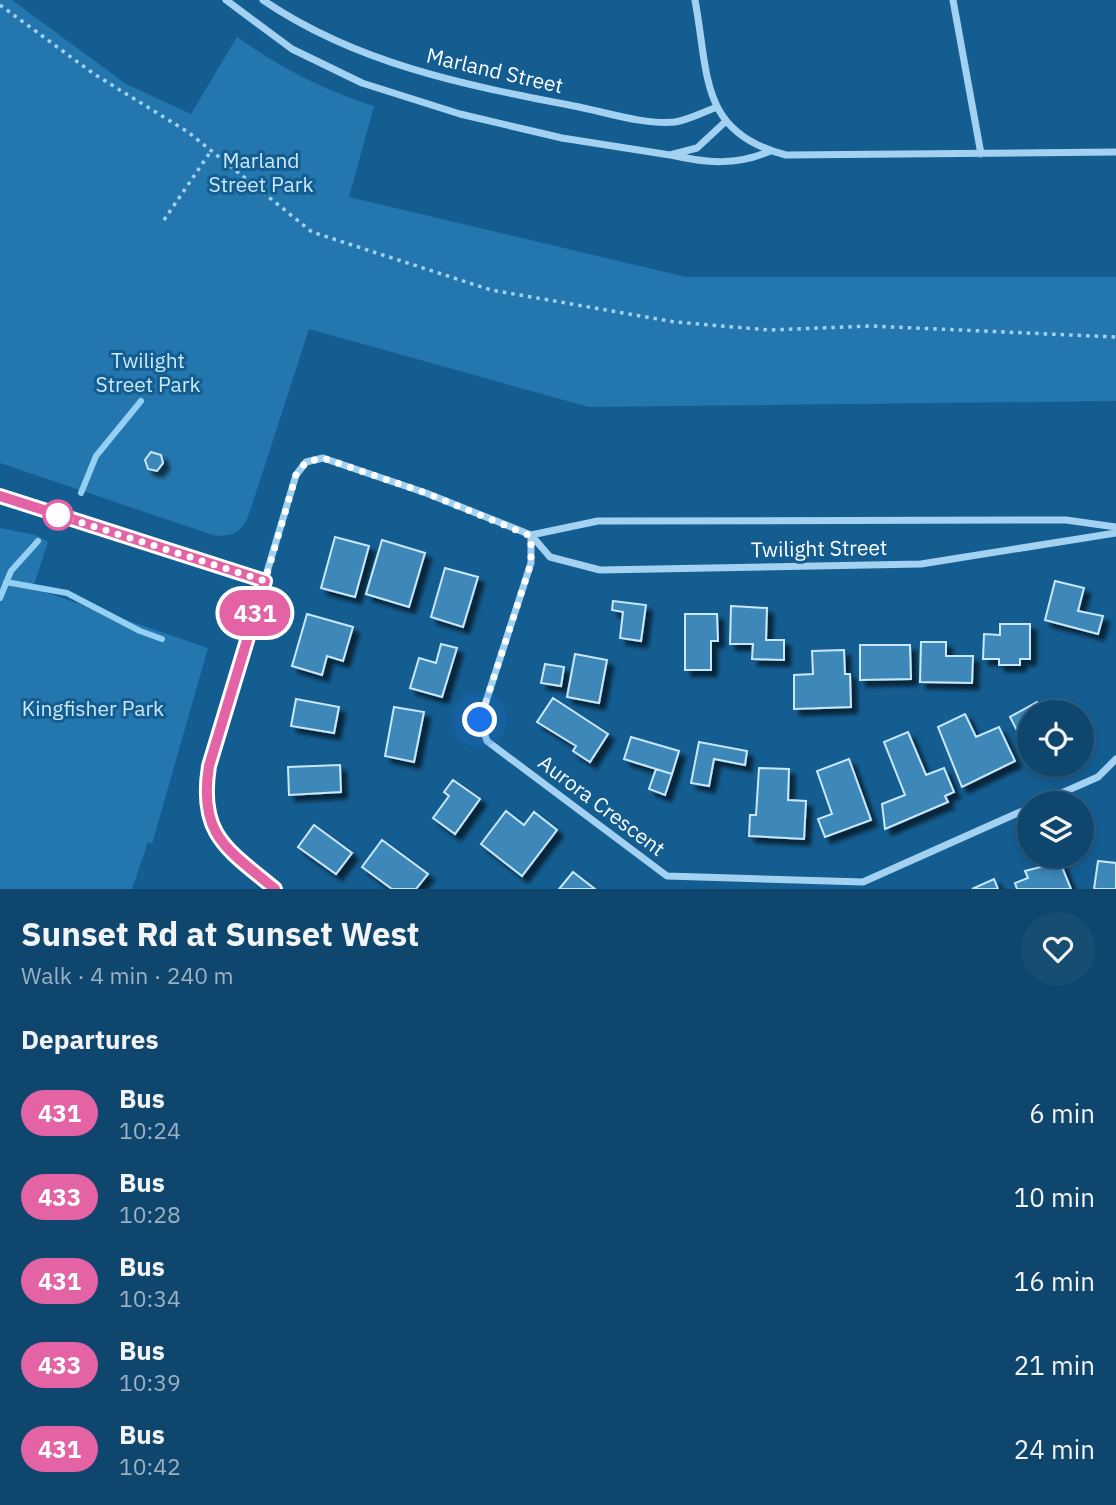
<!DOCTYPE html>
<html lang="en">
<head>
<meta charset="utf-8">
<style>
  body { margin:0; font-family:"IBM Plex Sans",sans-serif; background:#184d72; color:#f1f3f6; height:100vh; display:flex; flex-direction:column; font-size:26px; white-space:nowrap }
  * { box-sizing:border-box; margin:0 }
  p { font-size:23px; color:#9bb1c2 }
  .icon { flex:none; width:38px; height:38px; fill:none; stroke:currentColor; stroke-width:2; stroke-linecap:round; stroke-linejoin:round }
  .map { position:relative; height:889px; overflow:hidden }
  .side { display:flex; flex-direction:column; background:#0f466d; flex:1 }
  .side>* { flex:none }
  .badge { padding:0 14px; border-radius:23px; font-size:24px; line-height:46px }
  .controls { position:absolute; left:1017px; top:700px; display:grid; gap:14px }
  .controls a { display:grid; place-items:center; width:77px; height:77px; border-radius:50%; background:#0f466d; box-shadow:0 4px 10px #0003,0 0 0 2px #2f5e80; font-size:35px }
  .you { position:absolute; width:35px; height:35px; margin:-18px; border:5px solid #fff; border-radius:50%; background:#1a73e8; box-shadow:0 0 0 10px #1a73e833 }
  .map>.badge { position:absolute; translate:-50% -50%; box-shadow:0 0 0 4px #fff }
  h2 { padding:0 21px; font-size:26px; line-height:63px }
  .round { display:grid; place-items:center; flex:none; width:74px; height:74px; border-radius:37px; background:#184d72 }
  .head { display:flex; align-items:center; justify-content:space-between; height:119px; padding:0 21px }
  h1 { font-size:33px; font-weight:700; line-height:52px }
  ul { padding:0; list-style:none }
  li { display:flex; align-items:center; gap:21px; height:84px; padding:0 21px }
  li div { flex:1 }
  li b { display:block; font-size:26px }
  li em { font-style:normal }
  li .badge { min-width:77px; font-weight:700; text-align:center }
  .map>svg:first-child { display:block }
  .green { fill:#2477ae }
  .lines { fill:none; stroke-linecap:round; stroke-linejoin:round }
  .stream { stroke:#94cff4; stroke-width:6 }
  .building { fill:#3d87b9; stroke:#c9e8fc; stroke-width:2; filter:url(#shadow) }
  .path { stroke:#a2d1f1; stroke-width:3.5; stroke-dasharray:3.5 5; stroke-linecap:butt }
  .minor { stroke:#a2d1f1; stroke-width:7 }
  .line-casing { stroke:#fff; stroke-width:16 }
  .line { stroke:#e463a4; stroke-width:10 }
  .walk { stroke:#fff; stroke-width:7; stroke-dasharray:0 12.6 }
  .stop-dot { fill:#fff; stroke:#e463a4; stroke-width:3.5 }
  .labels { text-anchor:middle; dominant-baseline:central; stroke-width:6; stroke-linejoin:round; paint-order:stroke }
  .street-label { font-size:21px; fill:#fff; stroke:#145d91 }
  .park-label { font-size:21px; fill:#c9e8fc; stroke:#145d91 }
</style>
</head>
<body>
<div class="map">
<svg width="1116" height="889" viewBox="0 0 1116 889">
  <defs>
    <filter id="shadow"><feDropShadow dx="6" dy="6" stdDeviation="2" flood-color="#0009"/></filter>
  </defs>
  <rect width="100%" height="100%" fill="#145d91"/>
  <path class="green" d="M0,0h12l114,84 65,30 46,-77c47,33 82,51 137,69l-25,91 337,80h430v124l-527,6 -280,-78 -59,182c-7,20 -16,27 -37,24l-213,-72z
    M0,528l36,7 12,7 -15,46 175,60 -56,196 -4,-2 -16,47h-132z"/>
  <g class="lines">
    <path class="stream" d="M81,493l15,-37 45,-55
      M6,582l61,11 73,38 22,8
      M0,598l11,-27 27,-30"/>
  </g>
  <path class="building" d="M151,452l10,3 2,8 -6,8 -9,-2 -3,-9z
    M335,537l34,9 -14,51 -34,-9z
    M382,540l43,13 -16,54 -43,-13z
    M445,568l33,9 -15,50 -32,-10z
    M1055,581l29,7 -6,23 25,5 -5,18 -53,-14z
    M613,601l33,4 -5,36 -21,-3 3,-26 -11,-2z
    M731,606l36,2 -1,32h18v20l-32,-1 1,-15h-23z
    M307,614l46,13 -10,34 -16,-5 -5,19 -30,-9z
    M685,614h32l1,27h-7v29h-26z
    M1000,624h30v35h-10v6h-21v-6h-16l1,-25 16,1z
    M921,642h25v14h27l-1,27 -52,-1z
    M441,644l16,4 -15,49 -32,-9 9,-30 17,5z
    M860,645h50l1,34 -51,1z
    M844,650l1,24h5l1,33 -57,2v-34l19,-1 -1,-23z
    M575,654l32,6 -8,43 -32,-6z
    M545,664l19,3 -3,19 -20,-3z
    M553,698l55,36 -18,28 -17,-11 3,-5 -39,-24z
    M296,699l43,8 -5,26 -43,-7z
    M1037,702l5,9 7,-4 3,5h-23v34l-3,2 -16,-31z
    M394,707l30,5 -10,50 -29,-6z
    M965,714l11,23 23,-10 16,34 -53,26 -24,-60z
    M908,732l18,43 18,-7 10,24 -9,4 3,6 -63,27 -3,-25 23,-9 -21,-53z
    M631,737l48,14 -7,23 -48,-15z
    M699,742l48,9 -2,14 -31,-6 -5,27 -18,-3z
    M849,759l22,61 -46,17 -7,-18 14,-5 -15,-43z
    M340,765l1,27 -52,3 -1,-28z
    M759,768l30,1 -1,31 18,1 -2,38 -55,-3 1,-21h6z
    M656,769l16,5 -7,21 -16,-6z
    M453,780l27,19 -25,35 -22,-16 16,-22 -5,-4z
    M506,811l18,14 10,-13 23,18 -35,46 -41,-32z
    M314,825l38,28 -16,21 -38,-27z
    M382,840l46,34 -12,15h-24l-30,-22z
    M1098,861l18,2v26h-22z
    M1060,862l11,27h-54l-2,-6 13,-5 -3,-7z
    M573,872l22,17h-36z
    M994,879l4,10h-26z"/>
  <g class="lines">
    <path class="path" d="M0,5l94,69 94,58 124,100 179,58 184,32 94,8 102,-4 245,11
      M164,220l47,-69"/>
    <path class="minor" d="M226,0l66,49 70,34 98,31 102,24 108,17 27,-7 28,-26
      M263,0c94,64 202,85 311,106 32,6 69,19 101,16 13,-2 28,-10 40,-14
      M695,0c14,75 4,133 91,155l330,-3
      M953,0l28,154
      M671,155c34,8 67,11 99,-4
      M0,496l265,85
      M531,535v28l-51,157 7,21 180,135 196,6 166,-74
      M532,536l18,21 50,13 321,-6 195,-31
      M1039,803l59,-26 18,-18
      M275,889c-49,-40 -77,-53 -66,-123l87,-291 10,-13 17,-4 103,35 105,42 67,-14 468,-1 50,7"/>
  </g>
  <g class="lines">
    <defs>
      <path id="line" d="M0,496l265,85 -56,185c-11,69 18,83 66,123"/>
    </defs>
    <use href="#line" class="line-casing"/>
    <use href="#line" class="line"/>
    <path class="walk" d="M58,515l207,66 31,-106 10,-13 17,-4 103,35 105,43v27l-51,157"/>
  </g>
  <circle class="stop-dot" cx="58" cy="515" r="14"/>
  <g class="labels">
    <g class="street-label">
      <text transform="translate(495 70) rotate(13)">Marland Street</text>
      <text transform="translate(819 548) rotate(-1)">Twilight Street</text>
      <text transform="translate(602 805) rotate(37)">Aurora Crescent</text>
    </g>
    <g class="park-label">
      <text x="261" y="160">Marland<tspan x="261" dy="24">Street Park</tspan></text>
      <text x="148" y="360">Twilight<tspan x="148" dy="24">Street Park</tspan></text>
      <text x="93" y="708">Kingfisher Park</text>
    </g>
  </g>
</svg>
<div class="controls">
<a><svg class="icon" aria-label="locate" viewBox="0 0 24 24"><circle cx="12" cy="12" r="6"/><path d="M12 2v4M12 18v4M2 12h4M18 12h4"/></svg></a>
<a><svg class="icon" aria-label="layers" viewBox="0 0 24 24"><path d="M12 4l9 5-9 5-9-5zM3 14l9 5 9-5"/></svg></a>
</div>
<div class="you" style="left:480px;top:720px"></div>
<b class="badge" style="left:255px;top:613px;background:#e463a4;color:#fff">431</b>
</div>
<section class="side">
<div class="head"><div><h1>Sunset Rd at Sunset West</h1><p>Walk · 4 min · 240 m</p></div><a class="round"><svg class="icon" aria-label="heart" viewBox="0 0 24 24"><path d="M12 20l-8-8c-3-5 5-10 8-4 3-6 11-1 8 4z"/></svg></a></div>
<h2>Departures</h2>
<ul>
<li><span class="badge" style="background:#e463a4;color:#fff">431</span><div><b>Bus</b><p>10:24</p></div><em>6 min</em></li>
<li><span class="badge" style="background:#e463a4;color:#fff">433</span><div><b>Bus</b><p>10:28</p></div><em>10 min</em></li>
<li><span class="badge" style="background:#e463a4;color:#fff">431</span><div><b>Bus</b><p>10:34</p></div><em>16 min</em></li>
<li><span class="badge" style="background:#e463a4;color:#fff">433</span><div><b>Bus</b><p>10:39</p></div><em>21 min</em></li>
<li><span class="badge" style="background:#e463a4;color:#fff">431</span><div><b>Bus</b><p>10:42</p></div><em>24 min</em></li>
</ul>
</section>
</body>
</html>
